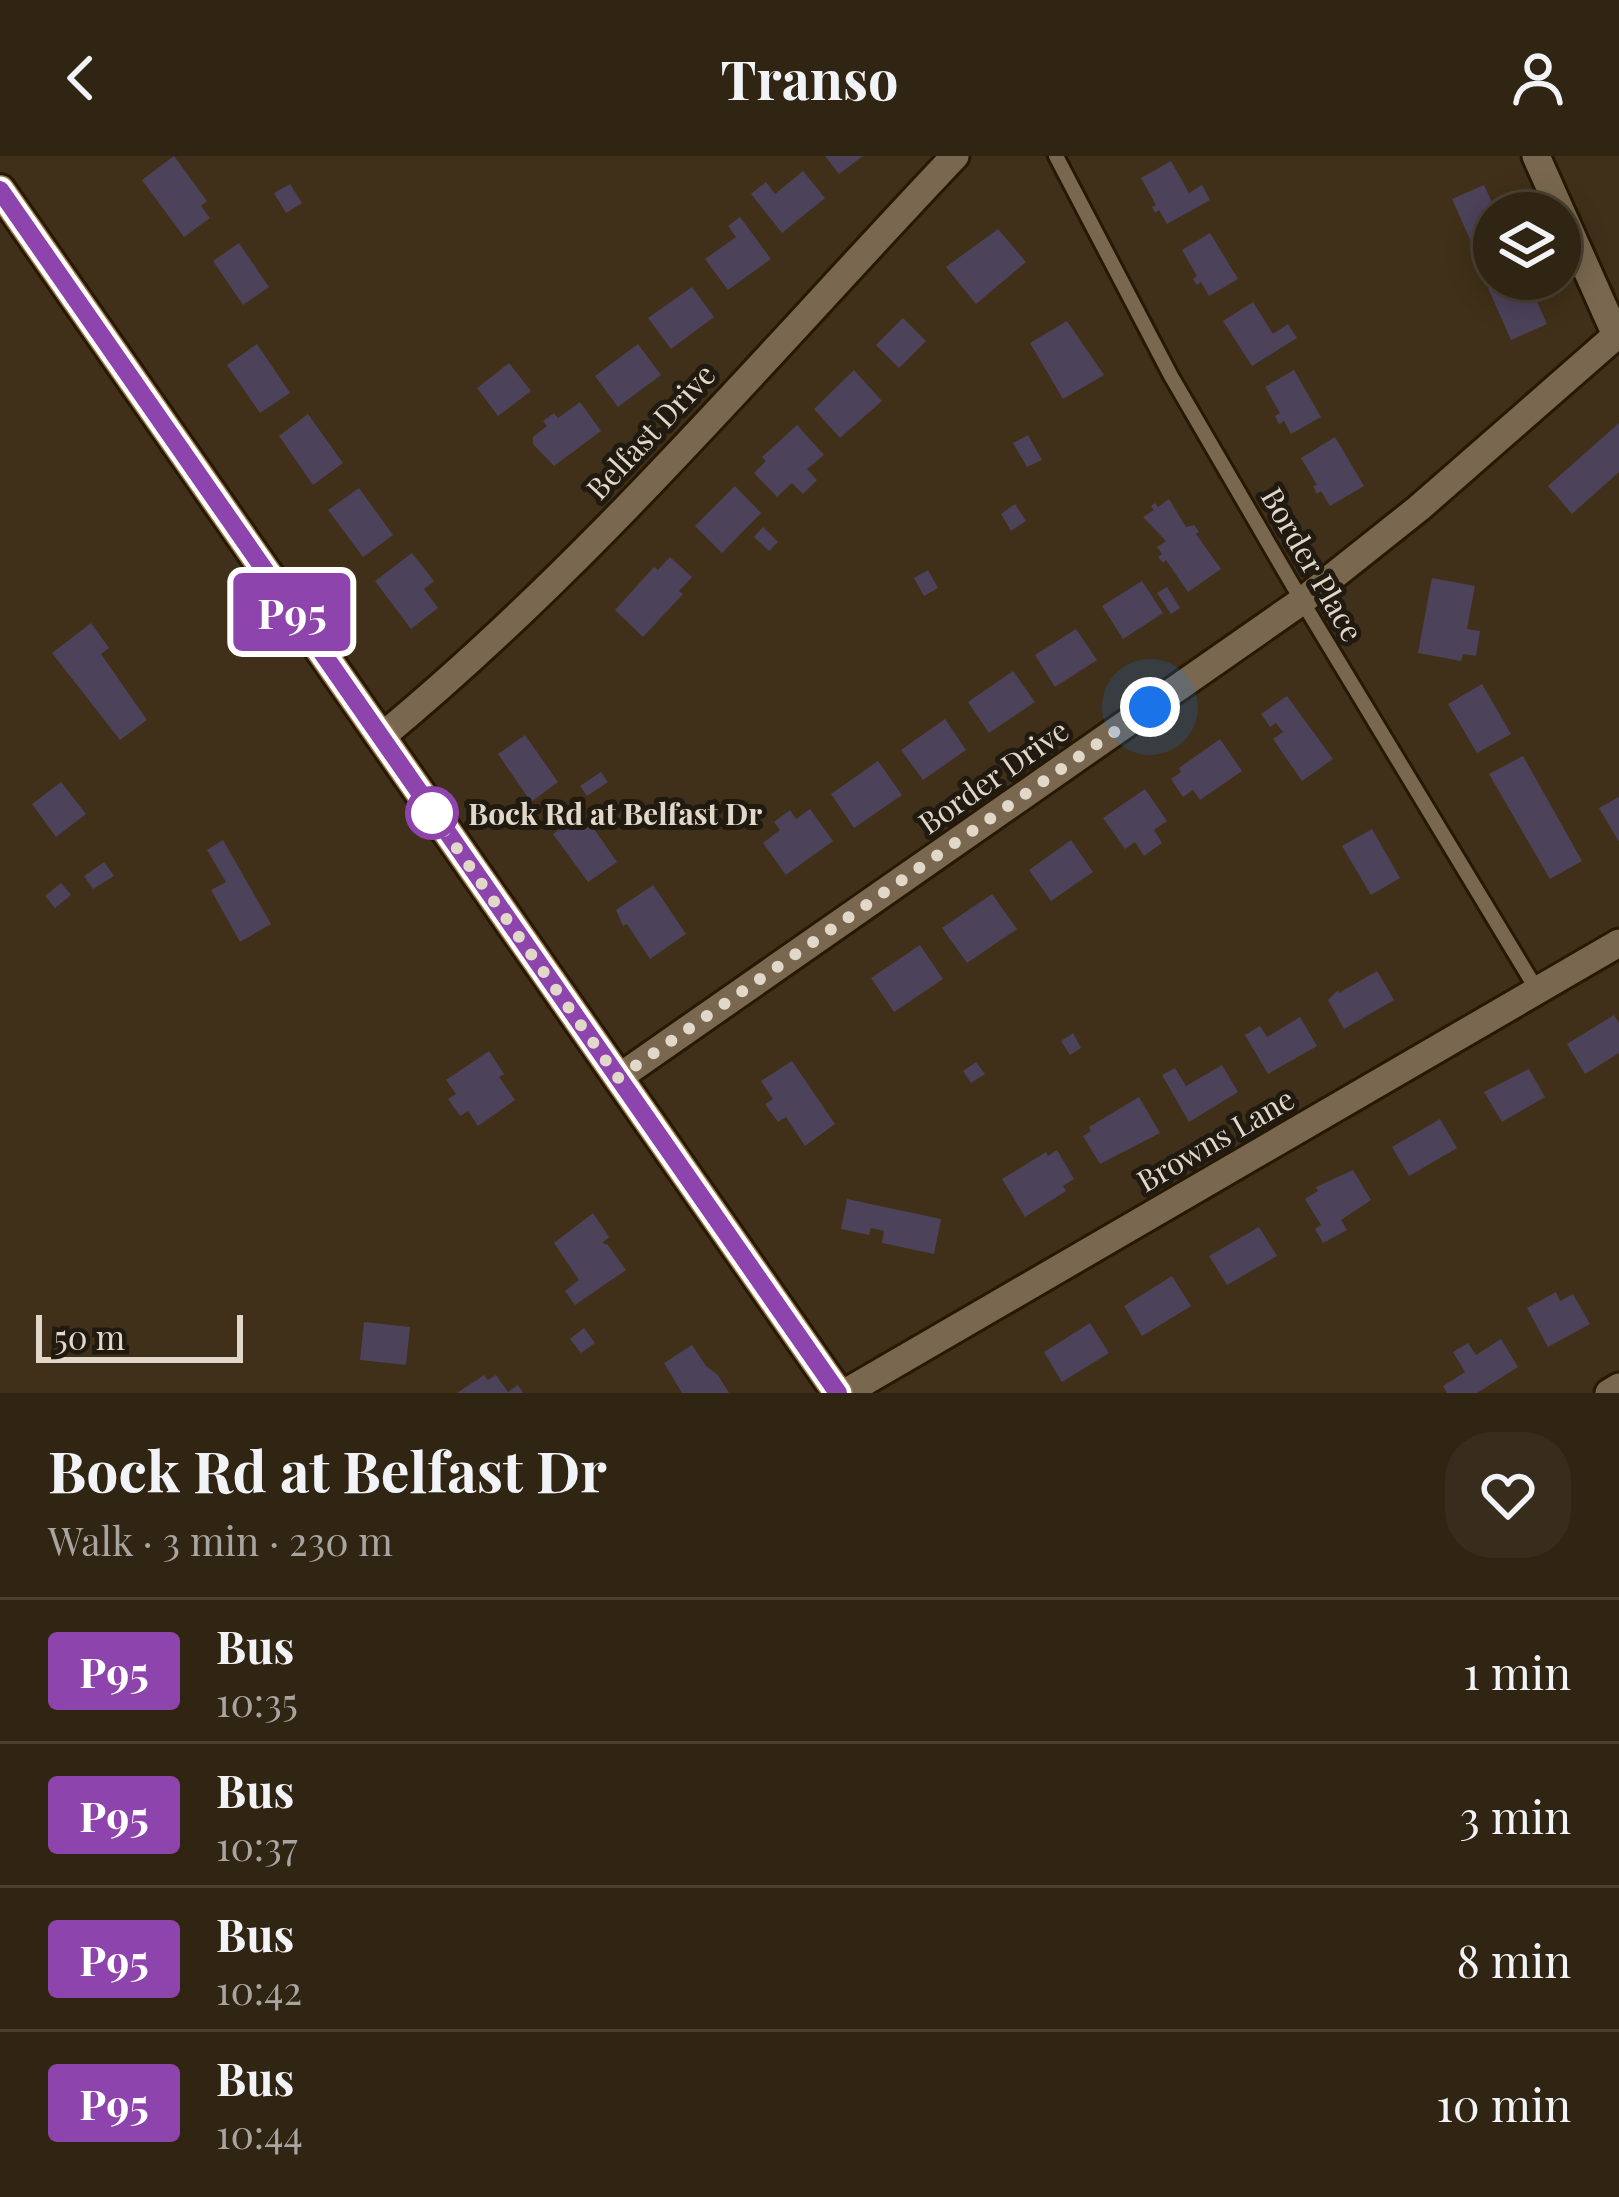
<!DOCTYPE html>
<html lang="en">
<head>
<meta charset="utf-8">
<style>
  body { margin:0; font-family:"Playfair Display",serif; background:#382c1c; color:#f1f3f6; height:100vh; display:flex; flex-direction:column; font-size:45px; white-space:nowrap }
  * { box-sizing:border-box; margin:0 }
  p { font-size:39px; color:#a8a4a0 }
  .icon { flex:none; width:66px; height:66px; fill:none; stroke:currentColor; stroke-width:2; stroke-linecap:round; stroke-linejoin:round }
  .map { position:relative; height:1237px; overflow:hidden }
  .details { display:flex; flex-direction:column; background:#302413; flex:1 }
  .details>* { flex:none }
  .badge { padding:0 24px; border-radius:9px; font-size:42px; line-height:78px }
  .fabs { position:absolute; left:1473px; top:36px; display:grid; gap:24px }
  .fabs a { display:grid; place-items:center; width:108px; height:108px; border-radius:50%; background:#302413; box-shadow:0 6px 30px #0003,0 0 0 3px #4b4133; font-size:60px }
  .scale { position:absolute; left:36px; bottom:30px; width:207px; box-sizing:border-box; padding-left:12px; border:6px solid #e2d8ca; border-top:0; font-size:33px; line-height:42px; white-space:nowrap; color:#e2d8ca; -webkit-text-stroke:9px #211a10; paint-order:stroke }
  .you { position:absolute; width:60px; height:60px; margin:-30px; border:9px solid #fff; border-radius:50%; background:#1a73e8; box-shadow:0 0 0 18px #1a73e833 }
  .map>.badge { position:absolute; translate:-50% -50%; box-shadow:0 0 0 6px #fff }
  .round { display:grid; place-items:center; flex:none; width:126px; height:126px; border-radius:48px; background:#382c1c }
  .headline { display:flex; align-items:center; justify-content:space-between; height:204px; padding:0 48px }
  h1 { font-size:57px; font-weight:700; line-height:90px }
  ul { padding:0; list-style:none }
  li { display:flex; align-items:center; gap:36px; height:144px; padding:0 48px; border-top:3px solid #4b4133 }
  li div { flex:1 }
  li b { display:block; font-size:45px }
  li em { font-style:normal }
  li .badge { min-width:132px; font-weight:700; text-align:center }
  header { display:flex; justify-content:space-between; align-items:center; height:156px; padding:0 48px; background:#302413; font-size:54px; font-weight:700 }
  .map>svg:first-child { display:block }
  .building { fill:#4c425a }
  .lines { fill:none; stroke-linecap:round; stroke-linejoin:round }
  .lane-casing { stroke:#261802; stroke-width:20 }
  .street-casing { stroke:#261802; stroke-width:33 }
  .secondary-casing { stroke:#261802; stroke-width:36 }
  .lane { stroke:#79684f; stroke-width:14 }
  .street { stroke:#79684f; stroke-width:27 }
  .secondary { stroke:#9c784a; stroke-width:30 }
  .line-casing { stroke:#fff; stroke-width:27 }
  .line { stroke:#8e44ad; stroke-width:18 }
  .walk { stroke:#e2d8ca; stroke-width:12; stroke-dasharray:0 21.6 }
  .stop-dot { fill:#fff; stroke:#8e44ad; stroke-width:6 }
  .labels { text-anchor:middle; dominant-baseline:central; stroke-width:10; stroke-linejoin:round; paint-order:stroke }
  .street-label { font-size:30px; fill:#e2d8ca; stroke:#211a10 }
  .stop-label { font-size:30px; font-weight:bold; fill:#e2d8ca; stroke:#211a10; text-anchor:start }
</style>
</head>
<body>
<header><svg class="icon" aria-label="back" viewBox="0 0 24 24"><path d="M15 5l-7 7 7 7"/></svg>Transo<svg class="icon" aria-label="person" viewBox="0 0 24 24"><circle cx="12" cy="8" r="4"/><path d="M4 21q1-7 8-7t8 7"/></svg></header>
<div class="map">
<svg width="1619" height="1237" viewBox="0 0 1619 1237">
  <rect width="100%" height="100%" fill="#403019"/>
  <path class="building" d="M174,0l33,45 -6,5 9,12 -26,19 -42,-57z
    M825,0h38l-24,18z
    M1171,5l18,32 13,-8 8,15 -43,24 -8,-14 -4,3 -3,-6 4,-2 -15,-27z
    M803,15l22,27 -43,35 -31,-39 15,-12 9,12z
    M290,28l12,19 -16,10 -12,-20z
    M1484,29l13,28 -3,34 -17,8 -25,-56z
    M740,61l31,42 -43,31 -23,-31 31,-22 -8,-11z
    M998,73l28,33 -50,42 -30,-37z
    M1210,77l28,46 -29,17 -8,-14 -4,3 -4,-6 4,-3 -15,-26z
    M239,87l30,44 -26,18 -30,-44z
    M1509,123h18l20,45 -36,16 -23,-52z
    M692,131l22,30 -43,32 -23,-31z
    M1253,146l20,32 15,-10 9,14 -45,28 -29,-45z
    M903,162l23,23 -27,27 -23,-23z
    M1067,165l37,54 -41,24 -33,-56z
    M257,188l33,49 -30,20 -33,-48z
    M638,188l23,31 -43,32 -23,-31z
    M509,207l22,28 -33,25 -21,-28z
    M854,214l28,31 -42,37 -26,-29z
    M1294,214l27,47 -30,17 -7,-13 -5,3 -4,-8 5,-3 -15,-26z
    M580,246l21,29 -47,35 -21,-22v-7l14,-11 -4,-5 11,-8 4,5z
    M308,258l35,49 -30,22 -34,-49z
    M1619,267v49l-47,42 -24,-28z
    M797,269l27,30 -17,14 10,11 -14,14 -11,-11 -15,14 -23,-24 12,-12 -4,-4z
    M1028,279l14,25 -15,7 -14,-24z
    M1335,281l29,49 -34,20 -9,-15 -4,3 -4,-8 4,-1 -16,-27z
    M735,330l26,27 -39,40 -27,-27z
    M359,332l34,47 -30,22 -35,-47z
    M1169,343l17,28 8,-2 5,7 -3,2 25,35 -33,23 -22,-32 -3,3 -5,-6 4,-3 -5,-7 9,-6 -23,-24 11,-7 -3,-4 4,-3 3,4z
    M1015,348l11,17 -15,10 -10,-17z
    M763,371l15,15 -9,9 -15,-14z
    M412,397l22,28 -10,8 14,19 -27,21 -36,-48z
    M670,401l22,20 -13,14 4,3 -40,43 -28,-27 39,-43 4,3z
    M928,414l10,18 -14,8 -10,-18z
    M1432,422l43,8 -8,43 13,2 -4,25 -13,-2 -2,7 -43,-8z
    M1142,425l21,32 -40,26 -21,-33z
    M1167,431l13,21 -9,6 -14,-21z
    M91,467l18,25 -8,6 46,66 -27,20 -68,-87z
    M1076,473l21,31 -42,27 -20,-32z
    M1013,515l22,31 -46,31 -21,-31z
    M1482,528l29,50 -34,19 -29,-49z
    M1287,540l46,63 -31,22 -29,-42 10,-7 -7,-9 -6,4 -9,-13z
    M945,563l21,31 -43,30 -22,-30z
    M525,579l33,47 -27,20 -33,-48z
    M1220,583l22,32 -42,29 -7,-10 -10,7 -12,-18 10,-7 -2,-4z
    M1523,600l59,105 -32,18 -61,-105z
    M878,605l24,34 -48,33 -23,-34z
    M601,616l7,10 -21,14 -7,-10z
    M61,626l25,32 -30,23 -24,-33z
    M1145,633l22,32 -13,9 8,13 -18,13 -9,-14 -10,7 -22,-31z
    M1619,641v45l-20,-34z
    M810,653l23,32 -47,34 -23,-32 17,-13 -6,-8 16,-12 6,9z
    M583,657l34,49 -29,20 -35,-48z
    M1372,673l28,49 -29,17 -29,-49z
    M223,684l48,84 -31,18 -29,-52 15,-8 -19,-32z
    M1071,684l22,32 -42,29 -22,-31z
    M104,706l10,14 -21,13 -9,-13z
    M61,727l10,12 -16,13 -10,-12z
    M653,729l33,49 -36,25 -23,-35 -4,2 -7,-16z
    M992,738l25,35 -50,34 -25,-35z
    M920,789l23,34 -49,33 -23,-34z
    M1377,815l17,29 -50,29 -16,-29 10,-10 1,3z
    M1614,859l5,8v30l-34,21 -18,-30z
    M1300,861l17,29 -49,28 -23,-39 15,-9 7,11z
    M1073,877l8,15 -11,7 -9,-14z
    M489,895l15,23 -5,3 16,23 -37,26 -10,-15 -8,5 -12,-17 8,-5 -10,-14z
    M792,905l43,63 -30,22 -19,-29 -8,5 -13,-18 8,-5 -12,-18z
    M976,906l9,12 -14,9 -8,-12z
    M1222,909l16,27 -49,30 -27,-47 13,-7 11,18z
    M1529,913l16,28 -43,25 -18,-30z
    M1139,941l21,36 -60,31 -17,-28 8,-5 -2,-4z
    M1440,963l17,29 -48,28 -17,-29z
    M1057,994l17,29 -11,7 3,5 -41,26 -23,-38 44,-27 2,4z
    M1353,1014l18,30 -30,20 6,10 -24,13 -8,-14 6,-4 -16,-26 13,-8 -2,-4z
    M847,1043l94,20 -7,35 -52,-11 2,-12 -13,-3 -2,7 -28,-6z
    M593,1057l16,24 -7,6 6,2 18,25 -51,35 -10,-14 14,-11 -25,-37z
    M1259,1071l18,29 -50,29 -18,-29z
    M1172,1120l19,30 -49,30 -18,-30z
    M1556,1136l4,9 13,-7 17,30 -42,23 -21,-39z
    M364,1166l46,5 -4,38 -46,-5z
    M1090,1167l19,30 -47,29 -18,-30z
    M584,1172l11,15 -14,10 -11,-14z
    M1501,1183l17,28 -41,26h-30l-4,-7 22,-14 -12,-20 15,-9 8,12z
    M692,1189l14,21 12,9 11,18h-47l-18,-30z
    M484,1219l4,5 8,-5 12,17 10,-7 5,8h-66z"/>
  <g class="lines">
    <defs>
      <path id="lane" d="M1056,0l115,220 131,225 235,389"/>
      <path id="street" d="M1536,0l80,179
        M380,582c210,-173 388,-385 575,-582
        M618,922l684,-477 117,-93 200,-175
        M845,1237l774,-450
        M1609,1237l10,-6"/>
      <path id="secondary" d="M0,34l838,1203"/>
    </defs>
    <use href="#lane" class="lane-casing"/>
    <use href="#street" class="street-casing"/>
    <use href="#secondary" class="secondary-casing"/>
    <use href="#lane" class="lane"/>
    <use href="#street" class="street"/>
    <use href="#secondary" class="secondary"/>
  </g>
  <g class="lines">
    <defs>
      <path id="line" d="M0,34l838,1203"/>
    </defs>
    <use href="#line" class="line-casing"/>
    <use href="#line" class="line"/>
    <path class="walk" d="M432,657l186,265 532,-371"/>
  </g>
  <circle class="stop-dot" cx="432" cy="657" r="24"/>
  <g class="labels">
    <g class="street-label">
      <text transform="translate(650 275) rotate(-47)">Belfast Drive</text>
      <text transform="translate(1313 408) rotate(60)">Border Place</text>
      <text transform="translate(993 620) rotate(-35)">Border Drive</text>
      <text transform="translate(1215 983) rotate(-30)">Browns Lane</text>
    </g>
    <g class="stop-label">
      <text x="468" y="657">Bock Rd at Belfast Dr</text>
    </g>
  </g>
</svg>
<div class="fabs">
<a><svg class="icon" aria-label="layers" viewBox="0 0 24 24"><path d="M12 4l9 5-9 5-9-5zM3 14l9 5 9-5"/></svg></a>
</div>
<div class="scale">50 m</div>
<div class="you" style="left:1150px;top:551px"></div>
<b class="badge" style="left:292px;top:456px;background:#8e44ad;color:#fff">P95</b>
</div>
<section class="details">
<div class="headline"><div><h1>Bock Rd at Belfast Dr</h1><p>Walk · 3 min · 230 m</p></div><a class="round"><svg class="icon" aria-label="heart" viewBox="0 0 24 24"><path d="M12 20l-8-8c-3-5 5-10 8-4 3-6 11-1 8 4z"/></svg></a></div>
<ul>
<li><span class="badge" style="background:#8e44ad;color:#fff">P95</span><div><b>Bus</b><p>10:35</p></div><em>1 min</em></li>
<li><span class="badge" style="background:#8e44ad;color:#fff">P95</span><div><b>Bus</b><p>10:37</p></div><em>3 min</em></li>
<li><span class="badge" style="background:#8e44ad;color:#fff">P95</span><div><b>Bus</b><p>10:42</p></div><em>8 min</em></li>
<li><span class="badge" style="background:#8e44ad;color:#fff">P95</span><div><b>Bus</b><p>10:44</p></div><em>10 min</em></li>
</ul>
</section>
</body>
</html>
